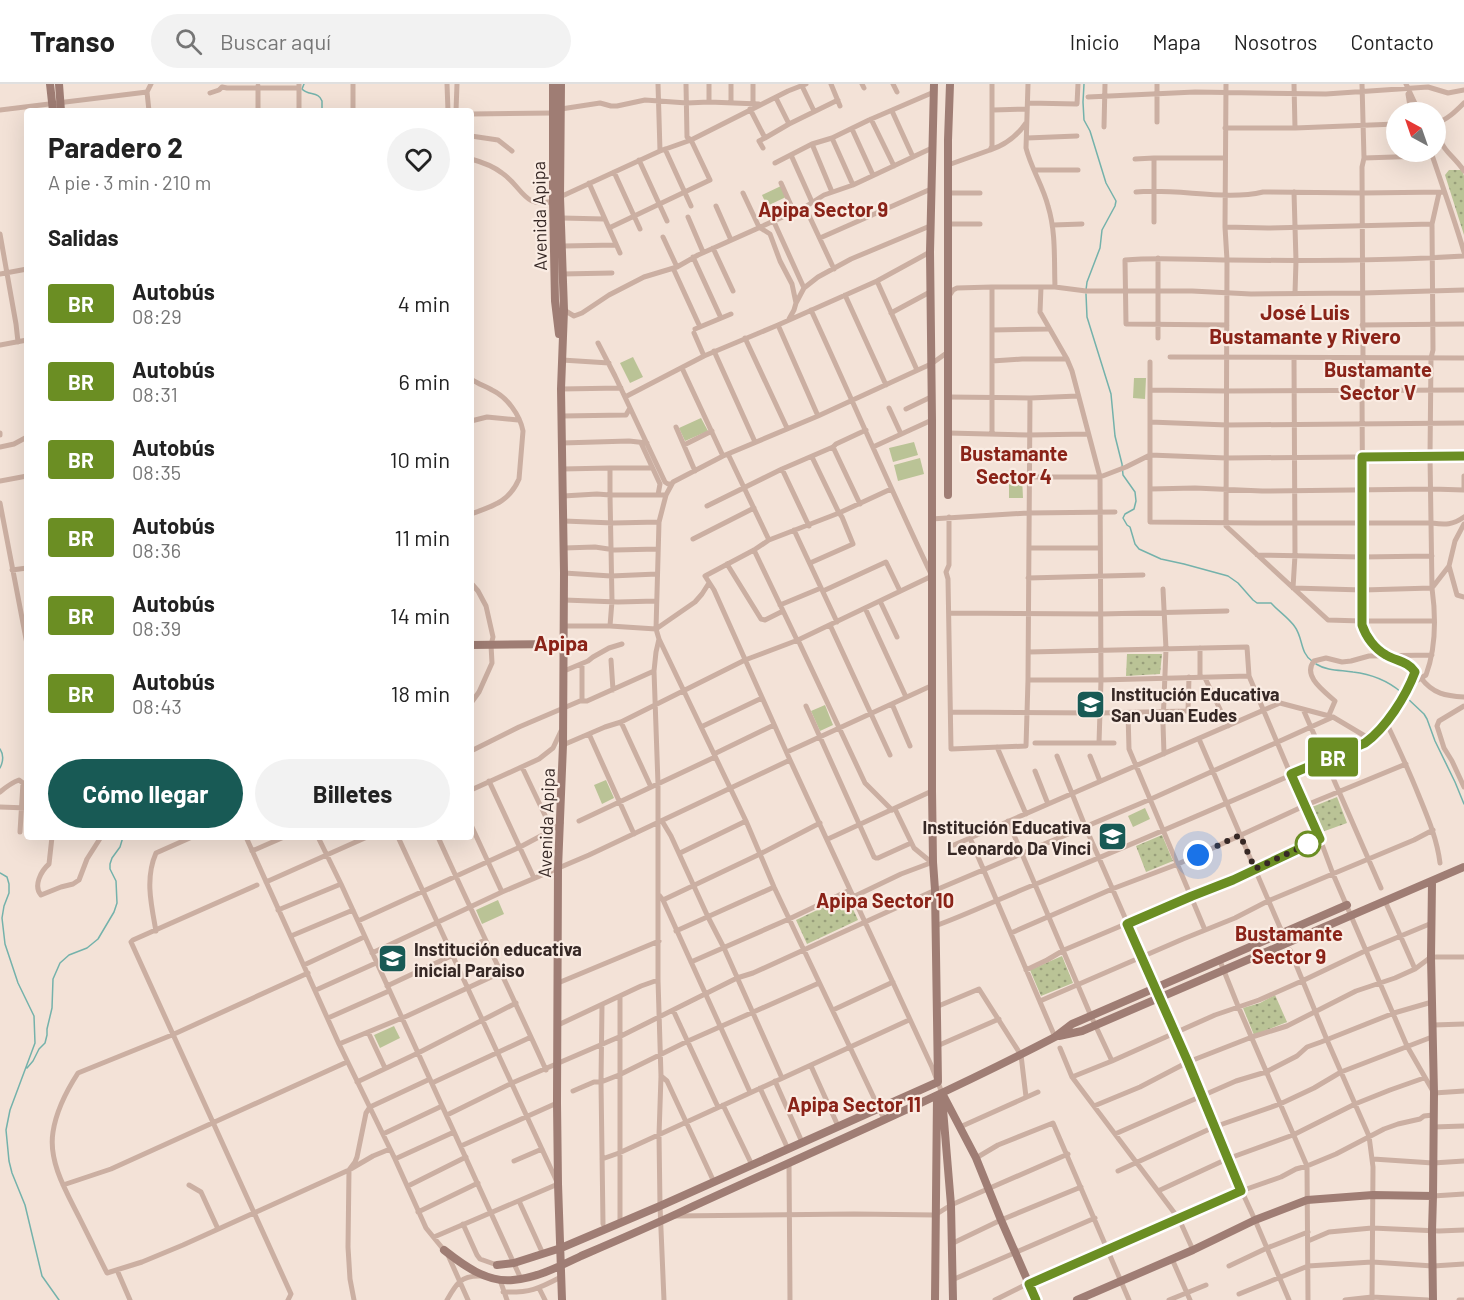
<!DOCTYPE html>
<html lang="es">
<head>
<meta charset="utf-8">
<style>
  body { margin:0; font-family:Barlow,sans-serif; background:#f2f2f2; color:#222; height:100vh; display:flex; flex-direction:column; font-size:22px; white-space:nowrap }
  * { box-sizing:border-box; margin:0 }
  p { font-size:20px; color:#767676 }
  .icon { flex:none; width:33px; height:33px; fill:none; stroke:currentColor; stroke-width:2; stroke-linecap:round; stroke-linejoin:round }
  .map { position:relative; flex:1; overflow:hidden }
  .details { position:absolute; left:24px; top:24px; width:450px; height:732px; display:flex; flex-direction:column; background:#fff; border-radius:6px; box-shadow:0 6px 24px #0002 }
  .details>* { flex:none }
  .badge { padding:0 12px; border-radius:4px; font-size:21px; line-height:39px }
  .needle { width:39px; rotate:320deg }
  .buttons { position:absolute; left:1386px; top:18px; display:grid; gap:12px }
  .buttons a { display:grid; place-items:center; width:60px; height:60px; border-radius:50%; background:#fff; box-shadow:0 6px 24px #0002; font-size:30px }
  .you { position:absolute; width:30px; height:30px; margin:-15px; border:4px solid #fff; border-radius:50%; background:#1a73e8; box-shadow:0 0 0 9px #1a73e833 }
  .map>.badge { position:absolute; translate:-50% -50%; box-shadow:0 0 0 3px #fff }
  h2 { padding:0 24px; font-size:22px; line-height:54px }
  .round { display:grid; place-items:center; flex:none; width:63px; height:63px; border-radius:32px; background:#f2f2f2 }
  .headline { display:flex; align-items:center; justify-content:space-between; height:102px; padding:0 24px }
  h1 { font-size:28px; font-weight:700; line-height:45px }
  .cta { display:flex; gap:12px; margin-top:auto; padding:12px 24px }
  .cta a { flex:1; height:69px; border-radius:36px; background:#185a55; color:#fff; font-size:24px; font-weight:700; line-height:69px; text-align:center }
  .cta a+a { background:#f2f2f2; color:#222 }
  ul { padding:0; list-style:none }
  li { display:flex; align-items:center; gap:18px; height:78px; padding:0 24px }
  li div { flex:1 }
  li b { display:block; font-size:22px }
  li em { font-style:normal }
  li .badge { min-width:66px; font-weight:700; text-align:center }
  header { display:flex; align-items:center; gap:36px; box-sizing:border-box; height:84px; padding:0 30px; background:#fff; border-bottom:2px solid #e0e0e0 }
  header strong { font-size:28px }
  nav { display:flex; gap:33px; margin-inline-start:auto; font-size:21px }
  .search { width:420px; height:54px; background:#f2f2f2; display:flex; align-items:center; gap:15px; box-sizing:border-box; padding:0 21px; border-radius:33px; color:#767676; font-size:22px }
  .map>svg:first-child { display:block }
  .grass { fill:#bac396 }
  .park { fill:url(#park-dots) }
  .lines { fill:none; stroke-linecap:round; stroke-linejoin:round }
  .stream { stroke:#74b2ab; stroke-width:1.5 }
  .street { stroke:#cbafa2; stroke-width:5 }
  .secondary { stroke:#9f7d74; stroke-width:8 }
  .line-casing { stroke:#fff; stroke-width:14 }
  .line { stroke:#6b8e23; stroke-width:9 }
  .walk { stroke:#362825; stroke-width:6; stroke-dasharray:0 10.8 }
  .stop-dot { fill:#fff; stroke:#6b8e23; stroke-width:3 }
  .labels { text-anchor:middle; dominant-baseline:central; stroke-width:4.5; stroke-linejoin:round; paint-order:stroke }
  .street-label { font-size:18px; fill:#362825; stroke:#faece3 }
  .poi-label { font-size:18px; font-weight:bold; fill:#362825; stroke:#faece3; text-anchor:start }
  .neighbourhood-label { font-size:20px; font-weight:bold; fill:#8a2318; stroke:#faece3 }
  .quarter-label { font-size:21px; font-weight:bold; fill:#8a2318; stroke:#faece3 }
</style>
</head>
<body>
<header>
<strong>Transo</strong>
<div class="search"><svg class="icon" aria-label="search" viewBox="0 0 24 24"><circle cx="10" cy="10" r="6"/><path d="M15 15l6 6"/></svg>Buscar aquí</div>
<nav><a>Inicio</a><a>Mapa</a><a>Nosotros</a><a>Contacto</a></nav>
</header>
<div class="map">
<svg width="1464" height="1216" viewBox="0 0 1464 1216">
  <defs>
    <pattern id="park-dots" width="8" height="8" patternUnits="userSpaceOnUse" patternTransform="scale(1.5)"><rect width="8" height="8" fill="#bac396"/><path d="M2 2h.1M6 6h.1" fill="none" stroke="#989e7a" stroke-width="1.8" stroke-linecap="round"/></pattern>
  </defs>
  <rect width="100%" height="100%" fill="#f3e2d7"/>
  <path class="grass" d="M781,102l5,11 -19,9 -5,-11z
    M633,273l10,20 -13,6 -10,-20z
    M1134,294h12l-1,21 -12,-1z
    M701,334l7,13 -23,10 -6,-13z
    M914,358l4,13 -25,7 -4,-14z
    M920,374l4,16 -26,7 -4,-16z
    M1009,393h13l1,21h-14z
    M825,621l8,20 -13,6 -9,-20z
    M606,696l8,18 -12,6 -8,-19z
    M1145,724l5,11 -17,8 -5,-11z
    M498,816l6,14 -22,10 -6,-14z
    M394,942l6,12 -20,10 -6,-13z"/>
  <path class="park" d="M1449,86h13l2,6v59l-19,-60z
    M1127,570h35l-2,20 -34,2z
    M1337,713l10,26 -25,9 -10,-25z
    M1162,751l11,26 -27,11 -10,-26z
    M847,812l11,24 -51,24 -11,-24z
    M1062,872l11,27 -32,13 -11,-26z
    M1275,911l12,27 -33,13 -11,-27 17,-5z"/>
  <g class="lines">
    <path class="stream" d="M304,0l-2,5c6,7 17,2 20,12 0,3 0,7 0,10
      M1084,0l-1,18 1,18 6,11 16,52 10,18 -1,5 -13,24 -2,18 -13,34 -1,8
      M1086,210l1,23 24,77 4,42 7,28 1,11 12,17 1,9 -2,8 -9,5 -2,4 4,7 3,2 5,17 4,5 22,10 23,5 44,12 10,7 15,17 4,3h14c7,8 18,15 24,24 8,11 5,26 17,34
      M1316,580c11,7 25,6 37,8 17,2 35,9 48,20
      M1406,613l18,17 3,5 8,22 20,41 9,22
      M0,665c4,6 3,13 0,19
      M0,789l7,4 2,7v9l-5,13 -2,12 3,26 13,39 16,33 1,27 -25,67 -4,20 3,31 3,12 13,32 17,71 17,24
      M27,984l6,-7 6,-12 6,-6 2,-8v-6l5,-21 1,-29 7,-16 9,-8 18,-7 11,-9 16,-27 3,-9 -1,-22 -6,-12v-5l2,-6 8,-11 3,-10"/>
    <path class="street" d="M299,0v27
      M447,0l1,27
      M658,0l2,67
      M709,0v18
      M731,0v19
      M753,0v20
      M831,0l9,22
      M862,0l2,4
      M893,0l4,8
      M1028,0l-2,64c5,20 17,38 22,58 8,26 6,53 7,81
      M1226,0l-1,143 2,33 -1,266 102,94 33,1h73
      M1294,0l1,44
      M1406,0l13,28
      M258,2v25
      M802,2l12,25
      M210,9l9,-3 3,-3 5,1h72
      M1408,10l3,18
      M1088,13l107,-5 131,2 102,-7 20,6 16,-3
      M776,14l13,26
      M1028,19l49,1 1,-20
      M561,25l39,-6 11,3h6l28,-6 42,3 22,-1 50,2
      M750,25l15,29 -6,3 4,7
      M0,26l147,-18
      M993,26l34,-1
      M149,27l-2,-19 4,-8
      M353,27v-27
      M456,27l1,-27
      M892,27l21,46
      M471,30l82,-1
      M871,35l23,47
      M1157,38v-38
      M1441,38c-7,26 11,30 23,49
      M1436,39c11,-3 20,-12 28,-20
      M1104,43l1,-43
      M1225,44h70l101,-4
      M852,45l21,46
      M471,52l27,4 14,11
      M765,54l24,-14 49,-24
      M832,54l21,47
      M1027,54l50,-2
      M812,60l20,48
      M665,65l26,57
      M990,66c16,-5 27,-14 36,-27
      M1431,68c11,33 23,66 33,100
      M791,71l21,47
      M1154,74v64
      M1364,74l60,-2 -2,-4
      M471,75c11,3 22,7 31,14 20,13 22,37 51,28
      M1135,75l19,-1h71
      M639,76l28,61
      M775,79l37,-19 20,-6 37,-18 65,-28
      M948,81l42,-15 2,-4v-62
      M1035,86h43
      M614,88l26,57
      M589,99l31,70
      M781,99l13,29
      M1136,108c41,-4 89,9 127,0l99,1 82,-1
      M1294,108l2,69 -1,32
      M743,109l16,34 11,7 10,27 12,23 4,19 -2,7 -5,9
      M949,109h31
      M560,113l100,-46 31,-11 97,-49 18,-7
      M716,122l15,34
      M805,123l29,62
      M688,133l15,35
      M562,134l42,1
      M774,138l30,66
      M949,140h31
      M1053,141l29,-1
      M1225,143l43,1 164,-4
      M609,144l101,-48 -19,-40 -4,-3 -1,-53
      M0,150l16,90 2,18
      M663,153l14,30
      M820,154l111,-49
      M563,162l53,-1
      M713,164l20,43
      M693,173l28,61
      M673,184l27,59
      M0,190l27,-5
      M562,190l50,-1
      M877,197l40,89
      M992,203v147
      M1041,203l-1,25 27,47 5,12 28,106 1,203 -2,63
      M845,211l41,90
      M949,212l4,-6 4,-2 35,-1h63l31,4h106l59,3 112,-1 101,-3
      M796,219l8,-15 14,-11 33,-18 79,-33
      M564,226l10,6 8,-3 27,-18 35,-18 33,-10 21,-12 107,-48 19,-12 29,-10 79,-37
      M891,229l39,-21
      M778,241l40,91
      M1227,241l-101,-1 -1,-64c36,-3 69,0 105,0 78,1 156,1 234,-4
      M1362,241l102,-1
      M695,245l36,-15
      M992,246l56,-1
      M694,249l10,23
      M745,254l42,90
      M1158,254v-80
      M598,259l17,33 50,106 3,2h3
      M0,261l27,-5
      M714,267l41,91
      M1170,273l294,1
      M1294,274l1,197 -2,33 70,2 69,-2 17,-22 6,-25 9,-17
      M562,276l47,3
      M992,277l30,-2h45
      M1150,278v160l107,1h175c13,2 21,2 32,-6
      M682,284l41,88
      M471,295c7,5 14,7 21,11 15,7 28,25 31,41l-4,48c-10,23 -26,27 -48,35
      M561,305l60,-1
      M1150,306l76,1 238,-1
      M625,313l79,-41 74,-31 99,-44 53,-29
      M948,313l82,1 48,-2
      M889,324l12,26
      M906,325l25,-12
      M562,332l64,-1 4,-7
      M471,337l16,-4 31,3
      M1150,338l77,3 237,-2
      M676,343l19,44
      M0,349v2
      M948,349l81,2 59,-1
      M562,359l67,-2 18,2
      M641,359l19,41 -2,11
      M684,361l28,-14
      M0,363l14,-3 13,-7
      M833,363l27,57
      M873,363l59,-27
      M728,370l41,86
      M562,385l48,-1h42
      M782,385l27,57
      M1464,392v11
      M1029,393h71l26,-10 24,-12 76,3 238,-2
      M0,397l27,-5
      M891,405l-52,24 -70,27 -15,10 -49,26 9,14 76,170 142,307 10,26
      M1150,405l45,-1 67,3 170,-2 32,1
      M563,412l34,-2 13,1v-27
      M0,419l27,141
      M707,422l75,-37 51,-22 3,-3 30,-14
      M949,433v48l-3,7 2,7 3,170 75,-3 2,-66 2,-282
      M931,435l97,-6 87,-1
      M564,437l49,2 46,-1
      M794,446l43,92
      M693,455l61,-31
      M564,464l31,-1 20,3 43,-1
      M1029,464h71
      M754,466l43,90
      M1257,471l105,2 70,-1
      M810,479l43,-19 -11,-27 -3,-4 -27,-56
      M727,480l34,55 4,1 18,-9
      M1449,482l8,29 7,2
      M12,486l15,-2
      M564,489l47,3 46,-2
      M1028,494l115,-3
      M471,499l7,8 8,15 7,31 -2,8 1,18 -13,29 -8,11
      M1163,505l3,60 -3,75 1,30
      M823,507l63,-29 14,29
      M564,516l54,2 38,-1
      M880,517l17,36
      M780,521l41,-17
      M865,524l41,89
      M949,529l152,1 126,-3
      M830,541l60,130
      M564,542h46l46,3 39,-27 7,-8 7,-11
      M610,542l2,-25 -2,-106h56
      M659,555l87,182 28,66 110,232
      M798,556l67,143 27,27
      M1029,568l218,-5 2,29 55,130 16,33 13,35 74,172 27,47 30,-2
      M611,576l2,30
      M564,587l24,-10 5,-4 16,-9 13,-4
      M1200,593v-29
      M1205,594l23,48
      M1421,594c12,16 25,18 43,19
      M1028,596h73l148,-4
      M1411,600l15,-9c10,-27 10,-58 6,-87l-2,-132 1,-98 2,-8 -1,-126 7,-31
      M582,617v-37
      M892,620l18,42
      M806,622l68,151 2,1h2l33,-15
      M1464,622l-25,15 -2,5 7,22 8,13 12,26
      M1303,625l78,179
      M951,628l149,1 88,-2 1,-34
      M1128,629l1,36 76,181
      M1329,631l6,-14c-11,-10 -33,-25 -21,-40l12,-3 16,4 9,-1 18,-5 63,-1
      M621,638l30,65
      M1386,638c12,25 23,49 33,74 9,22 18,43 21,67
      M701,643l61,-29
      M589,650l45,100
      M1199,655l83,193
      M1035,659h79
      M563,661l42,-18 16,-5 124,-62 53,-20 134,-64c-42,-88 -80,-177 -121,-266
      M997,663l29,67
      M471,667l48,-24 61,-26h7l67,-30
      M787,668l146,-67
      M714,670l60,-29
      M1057,672l28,70 103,236 39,97 28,61 34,80
      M1090,672l10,25
      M522,683l30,63
      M1035,687l13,33
      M489,697l45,97
      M471,706l68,-31 14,-11 8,-17
      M0,708c6,-5 11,-9 19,-12l4,3 -3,49
      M0,723l27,1
      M895,725l19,39 17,14
      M579,737l136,-64
      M662,737l9,15 37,81 16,31 58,130
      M1008,737l83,195 21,45
      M471,741l31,67
      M52,753l-3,27c-8,7 -16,22 -8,31l20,-8 12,-3 6,-4 8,-21 14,-22
      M246,753l93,207 56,115 31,69 22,27 20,45
      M318,753l23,47 180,395
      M398,753l160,347 -124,53
      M438,753c35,78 73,155 108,233
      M970,754l85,199
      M828,755l104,-48
      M954,761l326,-142 53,14 37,22
      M252,767l32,-14
      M680,769l66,-32
      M266,798l101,-45
      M257,801l-124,55 -2,2 160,352 -3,6
      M659,811l4,5 87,192
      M853,813l48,-23 32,-12
      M663,816l97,-46 60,-31
      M1385,817l30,68
      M278,826l63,-26
      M358,837l162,-74 32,-17 9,-7
      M935,842c36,-13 70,-30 106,-44 109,-45 216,-92 324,-139 21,-15 41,-47 50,-71 -5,-9 -14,-11 -24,-15 -13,-5 -28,-19 -30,-34 -1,-11 1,-23 2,-33l-1,-198 1,-34 -1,-191 2,-9 -2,-74
      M156,847c-5,-27 -11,-53 0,-78l36,-16
      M676,847l98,-44
      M1011,849l101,-44 66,-25 126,-58 102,-42
      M291,852l62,-26
      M1290,866l37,90 42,96 4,31 -1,133
      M372,869l130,-61 87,-37 201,-95
      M1220,877l18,45 69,160 1,134
      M691,878l98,-43 61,-29
      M304,881l60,-28
      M1026,886l21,-10 17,-10 128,-54 41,-16 87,-41
      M308,889l-136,62 -94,38c-11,17 -22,39 -25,59 -5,30 14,61 27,87 9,18 18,36 27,54l35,-11 41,-17 166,-75 24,-14 17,-7
      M558,899l101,-42
      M387,902l98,-46
      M316,906l60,-27
      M620,913v225
      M1040,917l143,-62 52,-21 33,-17 146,-61 19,-10
      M602,921l-1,77 2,142
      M936,923l43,-18 42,66 5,42
      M673,926l45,97
      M833,926l60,-28
      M328,934l61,-27
      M558,941l83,-39 17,-6
      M1433,941l31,-1
      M368,948l17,36
      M339,960l68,-28 95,-44
      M937,962l62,-27
      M1060,964l12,29 107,142 14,31
      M811,982l27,60
      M661,992l6,5 47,101
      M1072,993l40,-16 103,-46 44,-15 43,-19 65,-31 65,-27
      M775,997l27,61
      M357,998l61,-29 98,-50
      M432,999l99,-46
      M760,1004l28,61
      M573,1007l21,-9h7l18,-7 69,-34 131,-58
      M723,1021l29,60
      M1094,1022l46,-19 48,-25 64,-25 35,-11 69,-35 39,-13 20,-9 16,-12h33
      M447,1031l65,-32 107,-46 118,-59 16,-5 178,-81 220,-93 182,-82
      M960,1043l78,-35
      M1433,1043l31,-1
      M383,1050l59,-28
      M1115,1050l121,-53 30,-9 31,-16 10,-9 14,-5 73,-29 38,-11
      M461,1062l96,-43
      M976,1074l22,-13 55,-22 76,177
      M395,1075l59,-27
      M602,1075l17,-6 290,-133
      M1373,1075l60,4 31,-2
      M514,1077l28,-12
      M789,1078l1,138
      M1118,1087l96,-44 66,-23 34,-16 27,-16 91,-35
      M63,1101l48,-16 236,-107
      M189,1101l12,7 17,37
      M408,1102l58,-29
      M1158,1107l69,-32 66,-24 62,-31 35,-14 34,-12
      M1433,1112l31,-2
      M519,1117l24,53
      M418,1128l60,-29
      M675,1132l179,-2 81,1 16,-10 117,-51
      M463,1140l14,31 3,4 17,6
      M1308,1157l21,-9 43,-4 67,3 25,-1
      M951,1160l50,-24 80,-33
      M1172,1175l18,41
      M1229,1182l38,-18 41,-16
      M117,1186l13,30
      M500,1196l7,20
      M952,1196l143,-62
      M539,1204l6,12
      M503,1208c27,1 35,-3 58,-15
      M1239,1210l69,-28 64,-4 61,4 31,-2
      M354,1216l-4,-21 -2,-32 1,-77 6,-8 2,-5 9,-44 4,-6 60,-28
      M447,1216c9,-16 14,-25 34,-24
      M664,1216l-4,-94 -1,-71 2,-59 -3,-96v-196l-4,-113 2,-19 3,-13 -3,-10 3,-107 7,-27 7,-13 50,-26 95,-40 113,-52 17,-12
      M995,1216l34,-17 212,-92 40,-14 15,-8 11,-3 29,-12 48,-25 14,-5 22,-5 4,-3 9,-1
      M1169,1216l37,-15
      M1345,1216l27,-3 56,3
      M1459,1216h5"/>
    <path class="secondary" d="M50,0l3,27
      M59,0l2,27
      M553,0v117l2,100 4,33
      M561,0l-1,113 4,113 -3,79 3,184 -1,172 -5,123 -1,235 1,81 4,116
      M948,411v-355l2,-56
      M471,561l92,-1
      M1432,798l-1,75 3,136 -1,103 -1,35 1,69
      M1059,952l23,-5 382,-164
      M942,1009l34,65 25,62 35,80
      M942,1013l9,108 2,95
      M444,1166c19,15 43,33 69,30 24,-2 47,-14 68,-24 35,-15 70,-30 104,-46 124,-57 249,-110 370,-173l17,-13 275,-119
      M497,1181l17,-2 47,-15 99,-42 278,-124 -3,-192 -2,-28 -1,-71v-371l-2,-168 4,-168
      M935,1216l2,-204
      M1077,1216l116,-50 62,-30 52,-20 66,-5 60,1"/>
  </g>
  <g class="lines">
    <defs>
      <path id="line" d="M1036,1216l-7,-16 212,-93 -53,-129 -61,-138 65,-28 41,-16 87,-41 -29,-65 74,-31c21,-15 41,-47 50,-71 -7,-11 -19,-11 -29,-17 -11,-6 -20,-18 -24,-30v-168l102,-1"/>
    </defs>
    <use href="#line" class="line-casing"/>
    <use href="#line" class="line"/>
    <path class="walk" d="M1198,771l42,-20 15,34 53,-25"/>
  </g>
  <defs>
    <symbol id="school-square" viewBox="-11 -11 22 22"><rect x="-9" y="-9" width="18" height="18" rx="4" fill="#185a55" stroke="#faece3"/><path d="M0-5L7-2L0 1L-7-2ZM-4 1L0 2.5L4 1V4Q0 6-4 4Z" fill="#fff"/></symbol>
  </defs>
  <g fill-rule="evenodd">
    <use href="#school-square" x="1074" y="604" width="33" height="33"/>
    <use href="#school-square" x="1096" y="736" width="33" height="33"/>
    <use href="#school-square" x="376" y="858" width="33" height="33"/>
  </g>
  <circle class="stop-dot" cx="1308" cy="760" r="12"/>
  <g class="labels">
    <g class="street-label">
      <text transform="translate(539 132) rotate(-91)">Avenida Apipa</text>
      <text transform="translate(546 739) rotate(-88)">Avenida Apipa</text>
    </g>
    <g class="poi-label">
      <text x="1111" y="610">Institución Educativa<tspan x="1111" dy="21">San Juan Eudes</tspan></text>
      <text x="1091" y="743" text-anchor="end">Institución Educativa<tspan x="1091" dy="21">Leonardo Da Vinci</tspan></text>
      <text x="414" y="865">Institución educativa<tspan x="414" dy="21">inicial Paraiso</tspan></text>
    </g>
    <g class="neighbourhood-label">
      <text x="823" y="125">Apipa Sector 9</text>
      <text x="1378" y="285">Bustamante<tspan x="1378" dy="23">Sector V</tspan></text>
      <text x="1014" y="369">Bustamante<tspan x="1014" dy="23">Sector 4</tspan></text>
      <text x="885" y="816">Apipa Sector 10</text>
      <text x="1289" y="849">Bustamante<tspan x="1289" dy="23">Sector 9</tspan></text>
      <text x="854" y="1020">Apipa Sector 11</text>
    </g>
    <g class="quarter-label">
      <text x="1305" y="227">José Luis<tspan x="1305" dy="24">Bustamante y Rivero</tspan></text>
      <text x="561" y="558">Apipa</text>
    </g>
  </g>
</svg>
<div class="buttons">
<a><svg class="needle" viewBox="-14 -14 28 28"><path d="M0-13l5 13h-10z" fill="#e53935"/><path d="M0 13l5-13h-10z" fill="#767676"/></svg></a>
</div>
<div class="you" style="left:1198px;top:771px"></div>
<b class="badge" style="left:1333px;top:673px;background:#6b8e23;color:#fff">BR</b>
<section class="details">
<div class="headline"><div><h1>Paradero 2</h1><p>A pie · 3 min · 210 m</p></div><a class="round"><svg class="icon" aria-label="heart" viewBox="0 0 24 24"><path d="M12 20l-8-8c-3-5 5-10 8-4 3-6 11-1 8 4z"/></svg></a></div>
<h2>Salidas</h2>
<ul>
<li><span class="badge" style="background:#6b8e23;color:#fff">BR</span><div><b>Autobús</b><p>08:29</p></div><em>4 min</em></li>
<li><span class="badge" style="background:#6b8e23;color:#fff">BR</span><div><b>Autobús</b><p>08:31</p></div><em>6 min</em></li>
<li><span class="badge" style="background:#6b8e23;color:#fff">BR</span><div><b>Autobús</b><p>08:35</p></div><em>10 min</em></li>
<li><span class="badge" style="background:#6b8e23;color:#fff">BR</span><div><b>Autobús</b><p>08:36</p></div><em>11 min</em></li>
<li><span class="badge" style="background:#6b8e23;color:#fff">BR</span><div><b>Autobús</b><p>08:39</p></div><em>14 min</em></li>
<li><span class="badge" style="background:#6b8e23;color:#fff">BR</span><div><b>Autobús</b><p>08:43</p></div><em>18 min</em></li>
</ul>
<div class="cta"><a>Cómo llegar</a><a>Billetes</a></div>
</section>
</div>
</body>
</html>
